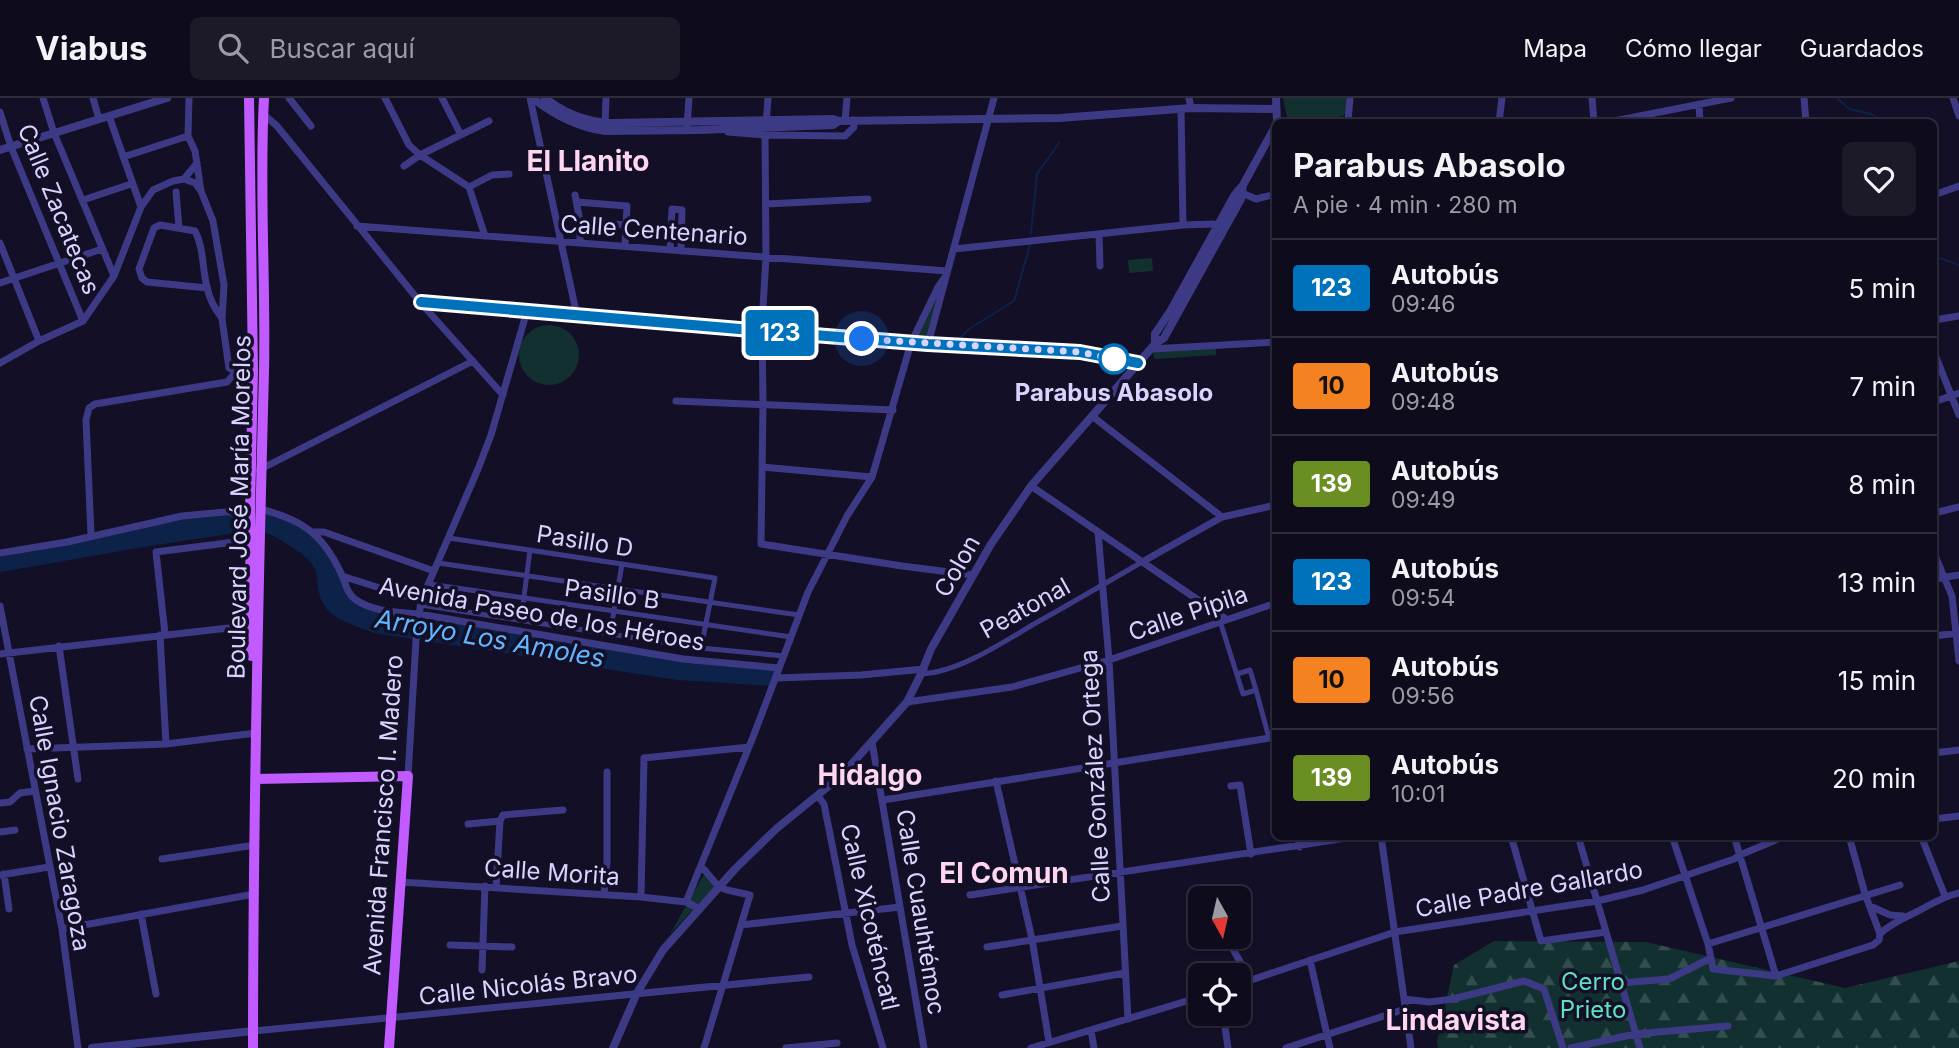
<!DOCTYPE html>
<html lang="es">
<head>
<meta charset="utf-8">
<style>
  body { margin:0; font-family:Inter,sans-serif; background:#1c1929; color:#f1f3f6; height:100vh; display:flex; flex-direction:column; font-size:26px; white-space:nowrap }
  * { box-sizing:border-box; margin:0 }
  p { font-size:23px; color:#9b9ba3 }
  .icon { flex:none; width:38px; height:38px; fill:none; stroke:currentColor; stroke-width:2; stroke-linecap:round; stroke-linejoin:round }
  .map { position:relative; flex:1; overflow:hidden }
  .side { position:absolute; left:1272px; top:21px; width:665px; height:721px; display:flex; flex-direction:column; background:#0e0b1c; border-radius:10px; box-shadow:0 2px 5px #0004,0 0 0 2px #2e2b3b }
  .side>* { flex:none }
  .badge { padding:0 14px; border-radius:5px; font-size:24px; line-height:46px }
  .needle { width:46px; rotate:172deg }
  .fabs { position:absolute; left:1188px; top:788px; display:grid; gap:14px }
  .fabs a { display:grid; place-items:center; width:63px; height:63px; border-radius:10px; background:#0e0b1c; box-shadow:0 2px 5px #0004,0 0 0 2px #2e2b3b; font-size:35px }
  .you { position:absolute; width:35px; height:35px; margin:-18px; border:5px solid #fff; border-radius:50%; background:#1a73e8; box-shadow:0 0 0 10px #1a73e833 }
  .map>.badge { position:absolute; translate:-50% -50%; box-shadow:0 0 0 4px #fff }
  .round { display:grid; place-items:center; flex:none; width:74px; height:74px; border-radius:10px; background:#1c1929 }
  .summary { display:flex; align-items:center; justify-content:space-between; height:119px; padding:0 21px }
  h1 { font-size:33px; font-weight:700; line-height:52px }
  ul { padding:0; list-style:none }
  li { display:flex; align-items:center; gap:21px; height:98px; padding:0 21px; border-top:2px solid #2e2b3b }
  li div { flex:1 }
  li b { display:block; font-size:26px }
  li em { font-style:normal }
  li .badge { min-width:77px; font-weight:700; text-align:center }
  header { display:flex; align-items:center; gap:42px; box-sizing:border-box; height:98px; padding:0 35px; background:#0e0b1c; border-bottom:2px solid #2e2b3b }
  header strong { font-size:33px }
  nav { display:flex; gap:38px; margin-inline-start:auto; font-size:24px }
  .search { width:490px; height:63px; background:#1c1929; display:flex; align-items:center; gap:18px; box-sizing:border-box; padding:0 24px; border-radius:10px; color:#9b9ba3; font-size:26px }
  .map>svg:first-child { display:block }
  .forest { fill:url(#forest-firs) }
  .park { fill:#12302f }
  .water { fill:#0c2248 }
  .lines { fill:none; stroke-linecap:round; stroke-linejoin:round }
  .stream { stroke:#0c2248; stroke-width:2 }
  .pedestrian { stroke:#3d3a85; stroke-width:5 }
  .minor { stroke:#3d3a85; stroke-width:7 }
  .tertiary { stroke:#3d3a85; stroke-width:8 }
  .primary { stroke:#c25bff; stroke-width:10 }
  .line-casing { stroke:#fff; stroke-width:16 }
  .line { stroke:#0072bc; stroke-width:10 }
  .walk { stroke:#d9d4ff; stroke-width:7; stroke-dasharray:0 12.6 }
  .stop-dot { fill:#fff; stroke:#0072bc; stroke-width:3.5 }
  .labels { text-anchor:middle; dominant-baseline:central; stroke-width:7; stroke-linejoin:round; paint-order:stroke }
  .street-label { font-size:24px; fill:#d9d4ff; stroke:#130f26 }
  .stop-label { font-size:24px; font-weight:bold; fill:#d9d4ff; stroke:#130f26 }
  .park-label { font-size:24px; fill:#5fe0c0; stroke:#130f26 }
  .water-label { font-size:26px; font-style:italic; fill:#62b6ff; stroke:#130f26 }
  .quarter-label { font-size:28px; font-weight:bold; fill:#ffd6f0; stroke:#130f26 }
</style>
</head>
<body>
<header>
<strong>Viabus</strong>
<div class="search"><svg class="icon" aria-label="search" viewBox="0 0 24 24"><circle cx="10" cy="10" r="6"/><path d="M15 15l6 6"/></svg>Buscar aquí</div>
<nav><a>Mapa</a><a>Cómo llegar</a><a>Guardados</a></nav>
</header>
<div class="map">
<svg width="1959" height="950" viewBox="0 0 1959 950">
  <defs>
    <pattern id="forest-firs" width="22" height="20" patternUnits="userSpaceOnUse" patternTransform="scale(1.75)"><rect width="22" height="20" fill="#12302f"/><path d="M5 1l3.5 6h-7zM16 11l3.5 6h-7z" fill="#344d4e"/></pattern>
  </defs>
  <rect width="100%" height="100%" fill="#130f26"/>
  <path class="forest" d="M1494,843l152,1 199,46 114,-27v87h-521l-1,-6 17,-77z"/>
  <path class="park" d="M1283,0h63v14l-3,4 -35,6h-20z
    M1152,160l1,13 -24,2 -1,-13z
    M945,179l-17,67 -17,-1z
    M519 257a30 30 0 1 1 60 0a30 30 0 1 1-60 0Z
    M1216,247v10l-61,4 -4,-10z
    M704,776l12,11 -46,49z"/>
  <path class="water" d="M248,416l29,1 29,13 27,32 12,31 34,21 28,6 75,8 296,43 -7,17 -94,-6 -303,-47c-14,-6 -38,-12 -47,-24 -18,-23 3,-37 -31,-59 -9,-6 -21,-14 -32,-18 -14,-4 -34,3 -48,4 -72,10 -144,24 -216,36v-15l179,-38z"/>
  <g class="lines">
    <path class="stream" d="M1837,0l12,11 22,5 14,8
      M1031,135l6,-59 22,-31
      M1934,158l25,9
      M956,244l13,-13 45,-28 16,-56"/>
    <path class="pedestrian" d="M449,440l266,40 -14,70
      M438,465l361,52
      M429,486l362,53
      M421,507l280,43 83,8
      M521,522l9,-70
      M1220,523l23,73 13,-4 13,48
      M610,536l12,-70
      M921,576c38,-2 81,-31 113,-50 36,-20 72,-41 108,-62
      M1237,576l13,-4 6,20"/>
    <path class="minor" d="M43,0l11,35 60,143
      M93,0l6,21
      M189,0l-1,38 7,15 6,40 12,30 11,64 -2,34 7,49 7,4 17,-2
      M289,0l22,28
      M385,0l24,47 11,10 49,32 16,49
      M442,0l19,37
      M530,0l47,218
      M1189,0l2,10
      M1592,0l2,24
      M1804,0l2,24
      M1953,0l6,18
      M1699,6l1,18
      M1181,11l2,116
      M0,14l11,35 72,174
      M263,16l14,12 143,176 83,93
      M109,18l32,91
      M845,23l2,-23
      M1348,23l2,-23
      M1499,24l3,-24
      M1609,24l122,-24
      M605,27l1,-27
      M766,27l2,-27
      M687,28l2,-28
      M728,34l37,3 80,1 9,-9 -1,-7
      M765,37l1,122 -4,66 1,81 -2,140 141,22 71,9
      M123,59l65,-21
      M404,68l16,-11 69,-34
      M184,81l13,-16
      M469,89l23,-12 17,-1
      M1237,93l19,8 20,-5
      M176,94l3,36
      M575,97l5,26v22
      M1934,97l25,-9
      M83,102l48,-16
      M577,104l50,4 -2,40
      M766,106l102,-5
      M580,123l46,4
      M357,128l590,45
      M1099,136l1,32
      M0,145l39,98
      M954,151l229,-24 30,-1 8,2
      M670,152l2,-41 10,1 -1,41
      M0,185l102,-34
      M207,190l-60,-6 -5,-4 -3,-9 15,-41 6,-3 35,6c9,17 7,37 12,56 2,11 8,22 15,31
      M420,204l157,14 351,28 152,8 58,11
      M1934,222l25,-4
      M928,246l66,-246
      M1151,251l125,-7
      M1934,254l25,63
      M0,265l39,-22 44,-20 31,-45 27,-69 12,-17 20,-9 11,-2 11,4 6,8
      M676,303l217,9
      M1934,304l25,-9
      M1092,318l130,101
      M762,369l110,10
      M259,372l214,-109
      M1031,388l195,133
      M260,411c41,10 62,24 81,64 5,10 5,20 15,27 18,12 42,12 63,14l264,45 96,9
      M1934,415l25,-6
      M312,434h12l110,39
      M1098,434l11,128 19,359
      M91,437l-5,-115 3,-12 6,-4 132,-22 9,-10
      M0,455l67,-11 115,-26 43,-4 25,-1
      M1934,455l18,43 7,65
      M1142,464l80,-45 54,-12
      M342,478l79,25
      M1934,481l25,-4
      M0,508l62,323 16,119
      M165,536l-9,-82 94,-12
      M160,537l6,109
      M1934,538l24,-3
      M59,548l19,133
      M0,556l255,-29
      M776,580l85,-3 63,-6
      M1275,582h1
      M907,604l105,-15 97,-27 167,-57
      M872,644l52,306
      M27,651l139,-5 90,-11
      M1934,655l25,-3
      M408,678l8,-136 5,-39 57,-132 13,-34 36,-124
      M996,683l36,158 17,103
      M1231,688l9,-1 11,69
      M818,698l6,8 28,141 31,103
      M883,702l393,-63
      M0,705l10,-1 10,-9 15,-2
      M1934,721l25,-3
      M468,726l32,-3
      M0,734l15,-2
      M1297,738l3,11
      M1381,738l30,212
      M1511,738l30,105 65,-9
      M1578,738l62,212
      M1672,738l36,108 5,25 63,7 97,-31 6,-5 1,-6c9,-9 17,-12 28,-18 18,-8 32,-19 51,-23
      M1734,738l42,140
      M1849,738l16,58 15,40
      M1921,738l24,60
      M162,761l93,-14
      M701,768l18,21 8,3 23,5 -46,153
      M4,776l5,35
      M0,777l49,-8
      M400,784l241,15 45,5 14,7
      M496,789l4,-66 3,-6 60,-5
      M604,796l3,-32v-90
      M970,797l390,-59
      M641,799l3,-139 105,-11
      M686,804l67,-165 55,-145 39,-76 25,-39 39,-134 27,-56 7,-10
      M1870,808l20,9 13,1
      M141,816l15,80
      M741,827l159,-18
      M62,831l192,-35
      M1225,838l26,44
      M1708,846l192,-59
      M450,847l62,2
      M987,849l135,-21
      M1310,862l20,88
      M482,872l3,-84
      M1620,885l49,-4 42,-21
      M1239,886l156,-52 202,-31 46,-11 91,-31 6,-4 45,-19
      M1002,897l123,-22
      M1404,901l25,3 24,-3 71,-18 20,8 19,59
      M1223,915l5,35
      M1091,932l3,18
      M253,933l556,-54
      M786,950l51,-5
      M1031,950l169,-51
      M1286,950l119,-39
      M1571,950l64,-14 93,-8"/>
    <path class="tertiary" d="M532,0c23,17 45,29 73,33l94,-1 134,-5 6,-4
      M545,0c19,15 42,24 66,25l222,-4 6,2 221,-3 131,-10 85,1
      M1276,0l1,24
      M0,52l167,-52
      M1155,246v-10l16,-24 63,-114 9,-11 33,-60
      M92,950l161,-17
      M613,950l24,-55 26,-43 72,-81 41,-40 65,-53 66,-74 14,-28 10,-25 60,-105 40,-58 124,-142 9,-6 77,-139 2,-14"/>
    <path class="primary" d="M249,0l4,272 -3,141 1,145
      M256,681l152,-3 -19,272
      M253,950c0,-225 5,-450 11,-676 2,-91 -5,-183 0,-274"/>
  </g>
  <g class="lines">
    <defs>
      <path id="line" d="M421,204l342,29 165,13 152,8 58,11"/>
    </defs>
    <use href="#line" class="line-casing"/>
    <use href="#line" class="line"/>
    <path class="walk" d="M862,241l218,13 39,8 -5,-1"/>
  </g>
  <circle class="stop-dot" cx="1114" cy="261" r="14"/>
  <g class="labels">
    <g class="street-label">
      <text transform="translate(59 111) rotate(68)">Calle Zacatecas</text>
      <text transform="translate(654 132) rotate(4)">Calle Centenario</text>
      <text transform="translate(239 409) rotate(-89)">Boulevard José María Morelos</text>
      <text transform="translate(585 443) rotate(9)">Pasillo D</text>
      <text transform="translate(957 468) rotate(-60)">Colon</text>
      <text transform="translate(612 496) rotate(8)">Pasillo B</text>
      <text transform="translate(1025 510) rotate(-29)">Peatonal</text>
      <text transform="translate(1188 515) rotate(-19)">Calle Pípila</text>
      <text transform="translate(542 516) rotate(10)">Avenida Paseo de los Héroes</text>
      <text transform="translate(1095 678) rotate(-93)">Calle González Ortega</text>
      <text transform="translate(383 717) rotate(-86)">Avenida Francisco I. Madero</text>
      <text transform="translate(60 725) rotate(80)">Calle Ignacio Zaragoza</text>
      <text transform="translate(552 774) rotate(4)">Calle Morita</text>
      <text transform="translate(1529 791) rotate(-10)">Calle Padre Gallardo</text>
      <text transform="translate(921 814) rotate(81)">Calle Cuauhtémoc</text>
      <text transform="translate(870 819) rotate(77)">Calle Xicoténcatl</text>
      <text transform="translate(528 887) rotate(-6)">Calle Nicolás Bravo</text>
    </g>
    <g class="stop-label">
      <text x="1114" y="294">Parabus Abasolo</text>
    </g>
    <g class="park-label">
      <text x="1593" y="883">Cerro<tspan x="1593" dy="28">Prieto</tspan></text>
    </g>
    <g class="water-label">
      <text transform="translate(490 540) rotate(10)">Arroyo Los Amoles</text>
    </g>
    <g class="quarter-label">
      <text x="588" y="63">El Llanito</text>
      <text x="870" y="677">Hidalgo</text>
      <text x="1004" y="775">El Comun</text>
      <text x="1456" y="922">Lindavista</text>
    </g>
  </g>
</svg>
<div class="fabs">
<a><svg class="needle" viewBox="-14 -14 28 28"><path d="M0-13l5 13h-10z" fill="#e53935"/><path d="M0 13l5-13h-10z" fill="#9b9ba3"/></svg></a>
<a><svg class="icon" aria-label="locate" viewBox="0 0 24 24"><circle cx="12" cy="12" r="6"/><path d="M12 2v4M12 18v4M2 12h4M18 12h4"/></svg></a>
</div>
<div class="you" style="left:862px;top:241px"></div>
<b class="badge" style="left:780px;top:235px;background:#0072bc;color:#fff">123</b>
<section class="side">
<div class="summary"><div><h1>Parabus Abasolo</h1><p>A pie · 4 min · 280 m</p></div><a class="round"><svg class="icon" aria-label="heart" viewBox="0 0 24 24"><path d="M12 20l-8-8c-3-5 5-10 8-4 3-6 11-1 8 4z"/></svg></a></div>
<ul>
<li><span class="badge" style="background:#0072bc;color:#fff">123</span><div><b>Autobús</b><p>09:46</p></div><em>5 min</em></li>
<li><span class="badge" style="background:#f58220;color:#111">10</span><div><b>Autobús</b><p>09:48</p></div><em>7 min</em></li>
<li><span class="badge" style="background:#6b8e23;color:#fff">139</span><div><b>Autobús</b><p>09:49</p></div><em>8 min</em></li>
<li><span class="badge" style="background:#0072bc;color:#fff">123</span><div><b>Autobús</b><p>09:54</p></div><em>13 min</em></li>
<li><span class="badge" style="background:#f58220;color:#111">10</span><div><b>Autobús</b><p>09:56</p></div><em>15 min</em></li>
<li><span class="badge" style="background:#6b8e23;color:#fff">139</span><div><b>Autobús</b><p>10:01</p></div><em>20 min</em></li>
</ul>
</section>
</div>
</body>
</html>
